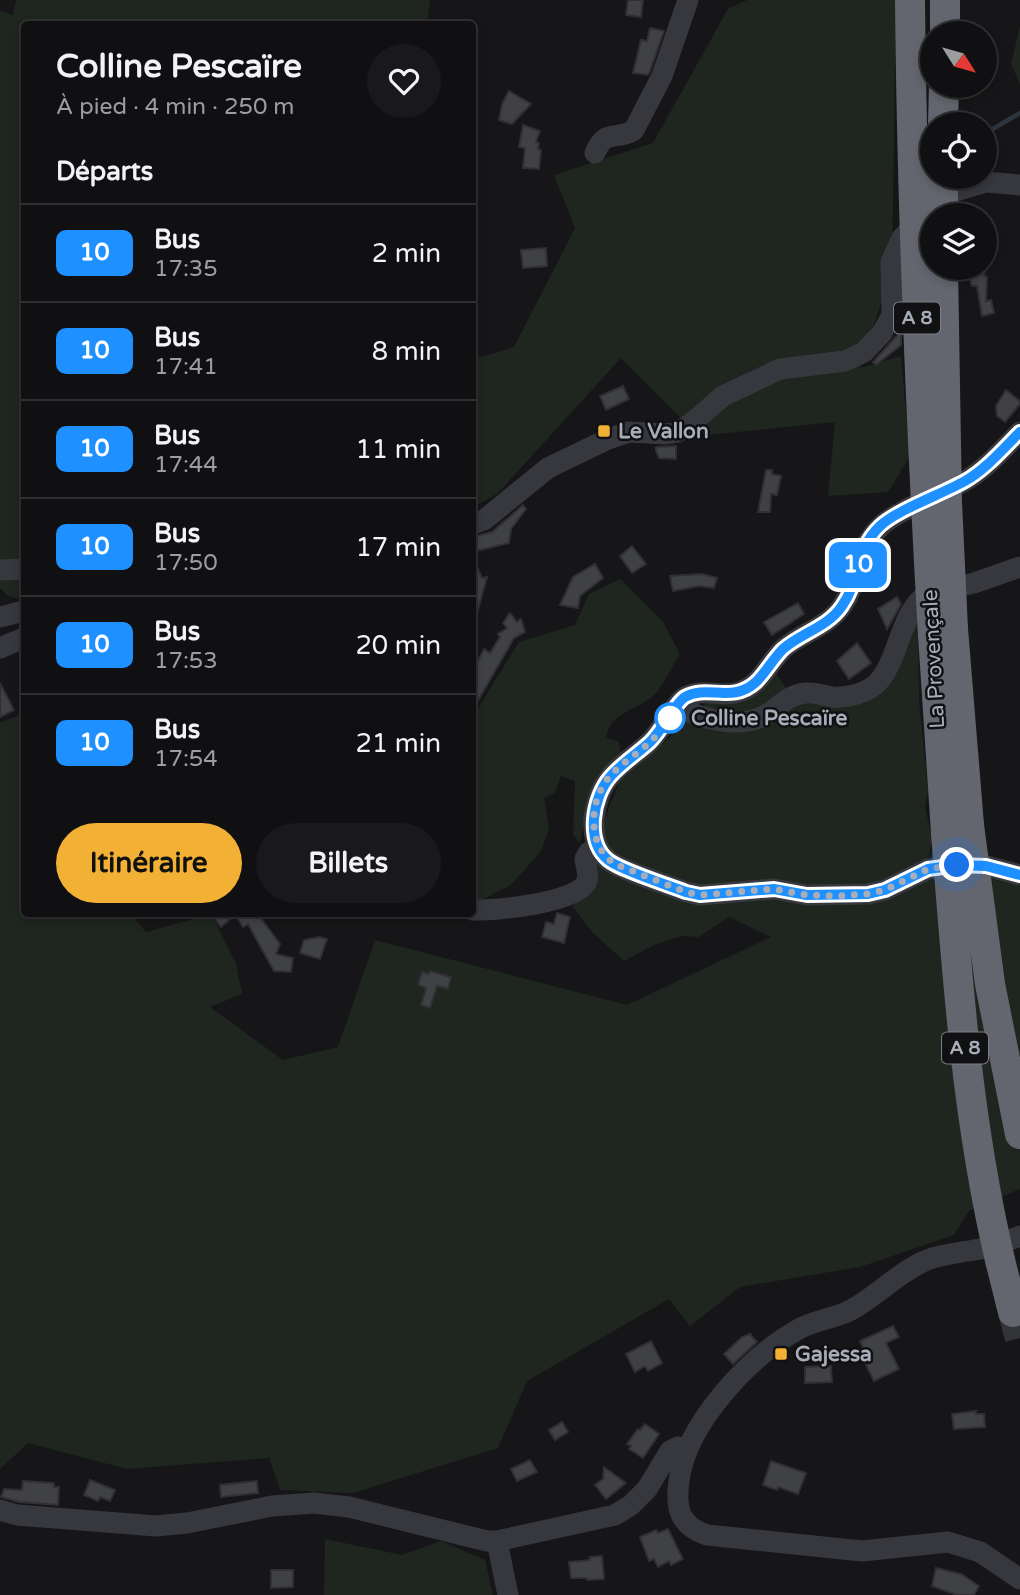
<!DOCTYPE html>
<html lang="fr">
<head>
<meta charset="utf-8">
<style>
  body { margin:0; font-family:"Varela Round",sans-serif; background:#19191b; color:#f1f3f6; height:100vh; display:flex; flex-direction:column; font-size:26px; white-space:nowrap }
  * { box-sizing:border-box; margin:0 }
  p { font-size:23px; color:#9c9d9f }
  .icon { flex:none; width:38px; height:38px; fill:none; stroke:currentColor; stroke-width:2; stroke-linecap:round; stroke-linejoin:round }
  .map { position:relative; flex:1; overflow:hidden }
  .sheet { position:absolute; left:21px; top:21px; width:455px; height:896px; display:flex; flex-direction:column; background:#101012; border-radius:7px; box-shadow:0 4px 10px #0003,0 0 0 2px #303032 }
  .sheet>* { flex:none }
  .badge { padding:0 14px; border-radius:10px; font-size:24px; line-height:46px }
  .needle { width:46px; rotate:127deg }
  .controls { position:absolute; left:920px; top:21px; display:grid; gap:14px }
  .controls a { display:grid; place-items:center; width:77px; height:77px; border-radius:50%; background:#101012; box-shadow:0 4px 10px #0003,0 0 0 2px #303032; font-size:35px }
  .you { position:absolute; width:35px; height:35px; margin:-18px; border:5px solid #fff; border-radius:50%; background:#1a73e8; box-shadow:0 0 0 10px #1a73e833 }
  .map>.badge { position:absolute; translate:-50% -50%; box-shadow:0 0 0 4px #fff }
  h2 { padding:0 35px; font-size:26px; line-height:63px }
  .round { display:grid; place-items:center; flex:none; width:74px; height:74px; border-radius:37px; background:#19191b }
  .headline { display:flex; align-items:center; justify-content:space-between; height:119px; padding:0 35px }
  h1 { font-size:33px; font-weight:800; line-height:52px }
  .button { display:flex; gap:14px; margin-top:auto; padding:14px 35px }
  .button a { flex:1; height:80px; border-radius:42px; background:#f2b134; color:#111; font-size:28px; font-weight:800; line-height:80px; text-align:center }
  .button a+a { background:#19191b; color:#f1f3f6 }
  ul { padding:0; list-style:none }
  li { display:flex; align-items:center; gap:21px; height:98px; padding:0 35px; border-top:2px solid #303032 }
  li div { flex:1 }
  li b { display:block; font-size:26px }
  li em { font-style:normal }
  li .badge { min-width:77px; font-weight:700; text-align:center }
  .map>svg:first-child { display:block }
  .green { fill:#1e261f }
  .lines { fill:none; stroke-linecap:round; stroke-linejoin:round }
  .stream { stroke:#2c353c; stroke-width:4.5 }
  .building { fill:#404145; stroke:#303034; stroke-width:2 }
  .highway-tunnel { stroke:#333438; stroke-width:30; stroke-dasharray:30 15; stroke-linecap:butt }
  .minor { stroke:#37383d; stroke-width:21 }
  .highway { stroke:#63666e; stroke-width:30 }
  .highway-bridge { stroke:#63666e; stroke-width:30 }
  .line-casing { stroke:#fff; stroke-width:16 }
  .line { stroke:#1e90ff; stroke-width:10 }
  .walk { stroke:#a8adb8; stroke-width:7; stroke-dasharray:0 12.6 }
  .poi-dot { fill:#f2b134; stroke:#111113; stroke-width:2.5 }
  .stop-dot { fill:#fff; stroke:#1e90ff; stroke-width:3.5 }
  .labels { text-anchor:middle; dominant-baseline:central; stroke-width:5; stroke-linejoin:round; paint-order:stroke }
  .shield { fill:#111113; stroke:#7b7e86; stroke-width:2 }
  .shield-label { font-size:19px; font-weight:bold; fill:#a8adb8 }
  .poi-label { font-size:21px; font-weight:bold; fill:#a8adb8; stroke:#111113; text-anchor:start }
  .street-label { font-size:21px; fill:#a8adb8; stroke:#111113 }
  .stop-label { font-size:21px; font-weight:bold; fill:#a8adb8; stroke:#111113; text-anchor:start }
</style>
</head>
<body>
<div class="map">
<svg width="1020" height="1595" viewBox="0 0 1020 1595">
  <rect width="100%" height="100%" fill="#161618"/>
  <path class="green" d="M16,0h414l-3,24h-403v576l-16,-4 -8,-8v-578l13,5z
    M747,0h149l-4,269 -32,99 41,-12 9,100 -22,36 -60,4 7,-74 -137,14 -77,-78 -124,136 -24,13v-154l9,4 32,-10 61,-119 -21,-53 99,-32 75,-134z
    M1020,26v58l-9,-20z
    M620,579l43,43 17,32c-8,12 -15,28 -24,39 -16,18 -44,16 -50,44l13,5 2,15 -31,35 -10,52 -7,-10 2,-53 -14,-5 -6,17 -11,5 5,30 -8,23 -30,34 -38,19 -1,-182 6,-14 41,-66 56,-17 14,-31z
    M918,610l1,91 9,90 -3,16 7,31 -4,25 92,23v303l-51,22 -15,24 -94,32 -120,20 -50,39 -21,-27 -142,82 -29,67 -145,45 -73,-3 -11,-32 -142,11 -99,-26 -28,26v-746l24,-10v201h107l15,18 65,-18 25,49 6,31 -32,13 73,53 55,-13 37,-107 252,65 144,-68 -42,-20 -30,20 -18,-1 -27,9 -30,16 -32,-29 -21,-28 49,-124 35,-29 50,-47 39,-7 32,-24 20,31 9,-4 51,1z
    M325,1539l77,16 39,-14 44,19 8,35h-169z"/>
  <g class="lines">
    <path class="stream" d="M985,130h6l29,-17"/>
  </g>
  <path class="building" d="M628,0h15l-2,17 -15,-2z
    M650,28l14,3 -14,40 -2,4 -15,-2 8,-33 6,1z
    M509,91l22,13 -19,20 -13,-4 3,-16z
    M523,125l17,6 -4,11 3,1 -1,6 3,1 -2,19 -16,-1 2,-20 -6,-1z
    M546,248l1,18 -24,2 -2,-18z
    M970,268h15l-1,8 3,1 -1,24 5,-1 3,13 -12,3 -5,-30h-5l-1,-3z
    M901,331v14l-25,20 -3,-3z
    M623,386l6,13 -23,11 -6,-14z
    M1006,390l14,11v3l-15,18 -8,-6 -1,-10z
    M676,446v13l-17,-1 -3,-7v-4z
    M766,470h6v4l9,2 -4,19 -6,-1 -1,18h-12z
    M523,505l3,4 -15,20 -2,14 -37,9v-15l20,-5z
    M632,546l14,18 -14,9 -12,-17z
    M472,555l10,23 5,-1 -11,40 -4,-1z
    M595,564l8,14 -23,18 -2,12 -18,-3 13,-28z
    M702,574l15,4 -3,10 -15,-2 -26,5 -3,-15z
    M897,597l4,7 -14,25 -9,-20z
    M798,603l6,11 -32,21 -8,-13z
    M510,613l7,9 4,-3 4,13 -11,6 -42,73v-36l5,-8 -2,-1 9,-17 6,4 10,-16 -2,-3 9,-6 -4,-5z
    M857,643l14,20 -22,16 -12,-18z
    M0,683l14,27 -14,7z
    M557,913l13,4 -6,26 -22,-6 4,-15 8,2z
    M211,914h55l-6,3 20,27 -4,10 17,4 -2,14 -17,-1 -26,-47 -5,3 -8,-12 -14,12z
    M319,937l8,2 -7,20 -20,-6 4,-13z
    M430,971l21,6 -3,12 -11,-3 -7,22 -9,-3 5,-17 -8,-3 4,-13 7,2z
    M893,1326l6,11 -13,6 13,26 -25,12 -8,-16 4,-2 -10,-22z
    M750,1334l7,8 -24,22 -9,-10 18,-17z
    M651,1341l11,22 -14,8 -3,-5 -10,6 -9,-18z
    M831,1366l1,16 -27,1v-16z
    M976,1411v3h8l1,13 -31,2 -2,-15z
    M562,1422l6,10 -13,8 -6,-10z
    M645,1424l14,10 -16,24 -14,-9 2,-3 -4,-2 11,-15 2,1z
    M530,1460l7,12 -20,9 -6,-12z
    M771,1461l35,12 -8,21 -20,-7 -1,3 -14,-5z
    M604,1467l22,16 -20,16 -11,-14 8,-6z
    M90,1480l25,10 -5,11 -10,-4 -2,4 -14,-6z
    M23,1481l31,2v4h5l-1,18 -39,-3 -18,-5 3,-8 18,1z
    M257,1481l1,12 -37,4 -1,-12z
    M668,1529l15,30 -12,6 -2,-4 -11,6 -4,-8 -5,2 -9,-24 16,-7 2,3z
    M602,1556l2,23 -17,1v-2h-16l-2,-16 21,-2v-3z
    M936,1568l25,6 18,12 -5,9h-17l-25,-9z
    M271,1570h22v17l-22,1z"/>
  <g class="lines">
    <path class="highway-tunnel" d="M1013,1312l7,26"/>
    <path class="minor" d="M595,153c11,-26 20,-11 39,-23l28,-54 26,-76
      M1020,432c-17,17 -34,37 -55,49 -22,13 -68,29 -84,45 -27,25 -20,53 -39,80 -14,21 -41,27 -59,43 -10,10 -17,23 -27,33 -25,23 -49,3 -71,15 -10,6 -24,34 -35,45 -13,12 -30,22 -40,35 -17,20 -25,64 -2,83 12,10 60,25 78,32l14,3 74,-6 33,6 61,-1 17,-4 43,-21 29,-4 29,1 34,9
      M472,524l12,-4 64,-52 60,-29 21,-7 37,2 12,-2 15,-10 30,-26 57,-27 65,-8 19,-9 18,-19 10,-18 -1,-53 11,-24 23,-24 31,-23 30,-9 34,3
      M0,570l24,-1
      M0,617l24,-6
      M0,648l24,-10
      M677,706c25,14 66,24 92,7 12,-8 21,-19 37,-20 9,-1 18,3 27,4 14,1 35,-4 45,-15 21,-22 23,-73 49,-87 14,-7 33,-8 47,-12 16,-5 31,-11 46,-16
      M472,910c22,1 107,-7 115,-29 2,-6 -1,-15 -2,-22l4,-7 9,-5
      M1020,1236c-15,6 -30,12 -46,14 -16,3 -31,4 -47,10 -27,11 -49,35 -76,50 -17,9 -37,10 -54,20 -49,28 -111,94 -118,151 -4,28 1,45 28,54l155,16 86,-9 32,10 40,27
      M0,1510l17,5 139,11 31,-3 85,-17 42,-3 35,4 138,34h10l118,-26 16,-10 16,-16 23,-38 8,-4 9,2
      M497,1541l11,54"/>
    <path class="highway" d="M945,33v-33
      M943,124l1,-38
      M953,629l16,196
      M933,635l13,198
      M1000,1260l13,52"/>
    <path class="highway-bridge" d="M910,0c2,212 11,424 23,635
      M943,177v38
      M943,268l4,234 6,127
      M969,825l21,159 30,150
      M946,833c11,143 21,287 54,427"/>
  </g>
  <g class="lines">
    <defs>
      <path id="line" d="M1020,432c-17,17 -34,37 -55,49 -23,13 -68,29 -85,45 -26,25 -19,53 -38,80 -14,21 -41,27 -59,43 -10,10 -17,23 -27,33 -24,22 -49,2 -71,15 -10,6 -24,35 -35,45 -13,12 -29,22 -40,35 -17,20 -25,64 -2,83 12,10 60,25 78,32l14,3 74,-6 33,6 61,-1 17,-4 43,-21 29,-4 29,1 34,9"/>
    </defs>
    <use href="#line" class="line-casing"/>
    <use href="#line" class="line"/>
    <path class="walk" d="M670,718c-7,8 -13,18 -21,25 -12,11 -27,20 -38,32 -23,24 -25,73 6,90l69,27 14,3 74,-6 33,6 29,1 32,-2 17,-4 43,-21 29,-4"/>
  </g>
  <g class="poi-dot">
    <rect x="597" y="424" width="14" height="14" rx="3.5"/>
    <rect x="774" y="1347" width="14" height="14" rx="3.5"/>
  </g>
  <circle class="stop-dot" cx="670" cy="718" r="14"/>
  <g class="labels">
    <g class="shield">
      <rect x="894" y="302.5" width="46" height="31" rx="5"/>
      <rect x="942" y="1032.5" width="46" height="31" rx="5"/>
    </g>
    <g class="shield-label">
      <text x="917" y="318">A 8</text>
      <text x="965" y="1048">A 8</text>
    </g>
    <g class="poi-label">
      <text x="618" y="431">Le Vallon</text>
      <text x="795" y="1354">Gajessa</text>
    </g>
    <g class="street-label">
      <text transform="translate(934 659) rotate(-93)">La Provençale</text>
    </g>
    <g class="stop-label">
      <text x="691" y="718">Colline Pescaïre</text>
    </g>
  </g>
</svg>
<div class="controls">
<a><svg class="needle" viewBox="-14 -14 28 28"><path d="M0-13l5 13h-10z" fill="#e53935"/><path d="M0 13l5-13h-10z" fill="#9c9d9f"/></svg></a>
<a><svg class="icon" aria-label="locate" viewBox="0 0 24 24"><circle cx="12" cy="12" r="6"/><path d="M12 2v4M12 18v4M2 12h4M18 12h4"/></svg></a>
<a><svg class="icon" aria-label="layers" viewBox="0 0 24 24"><path d="M12 4l9 5-9 5-9-5zM3 14l9 5 9-5"/></svg></a>
</div>
<div class="you" style="left:957px;top:865px"></div>
<b class="badge" style="left:858px;top:565px;background:#1e90ff;color:#fff">10</b>
<section class="sheet">
<div class="headline"><div><h1>Colline Pescaïre</h1><p>À pied · 4 min · 250 m</p></div><a class="round"><svg class="icon" aria-label="heart" viewBox="0 0 24 24"><path d="M12 20l-8-8c-3-5 5-10 8-4 3-6 11-1 8 4z"/></svg></a></div>
<h2>Départs</h2>
<ul>
<li><span class="badge" style="background:#1e90ff;color:#fff">10</span><div><b>Bus</b><p>17:35</p></div><em>2 min</em></li>
<li><span class="badge" style="background:#1e90ff;color:#fff">10</span><div><b>Bus</b><p>17:41</p></div><em>8 min</em></li>
<li><span class="badge" style="background:#1e90ff;color:#fff">10</span><div><b>Bus</b><p>17:44</p></div><em>11 min</em></li>
<li><span class="badge" style="background:#1e90ff;color:#fff">10</span><div><b>Bus</b><p>17:50</p></div><em>17 min</em></li>
<li><span class="badge" style="background:#1e90ff;color:#fff">10</span><div><b>Bus</b><p>17:53</p></div><em>20 min</em></li>
<li><span class="badge" style="background:#1e90ff;color:#fff">10</span><div><b>Bus</b><p>17:54</p></div><em>21 min</em></li>
</ul>
<div class="button"><a>Itinéraire</a><a>Billets</a></div>
</section>
</div>
</body>
</html>
